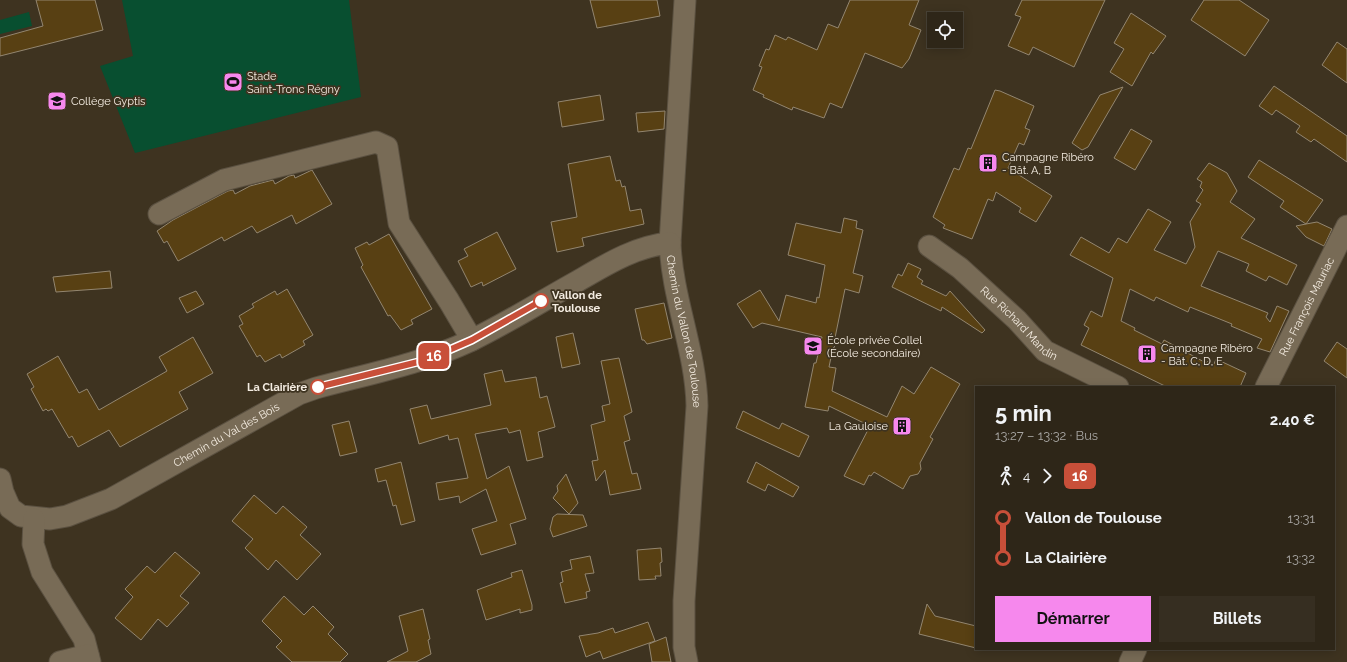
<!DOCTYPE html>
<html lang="fr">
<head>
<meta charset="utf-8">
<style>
  body { margin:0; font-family:Raleway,sans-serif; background:#362e21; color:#f1f3f6; height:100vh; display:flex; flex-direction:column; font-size:15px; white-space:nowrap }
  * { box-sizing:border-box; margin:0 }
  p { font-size:13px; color:#a7a5a2 }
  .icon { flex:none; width:22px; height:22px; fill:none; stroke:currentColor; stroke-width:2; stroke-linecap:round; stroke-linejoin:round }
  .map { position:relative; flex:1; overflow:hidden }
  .drawer { position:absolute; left:975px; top:386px; width:360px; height:264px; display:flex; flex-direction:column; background:#2e2618; border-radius:0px; box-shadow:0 2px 10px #0003,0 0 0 1px #494337 }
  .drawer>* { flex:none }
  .badge { padding:0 8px; border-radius:6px; font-size:14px; line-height:26px }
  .controls { position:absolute; left:927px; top:12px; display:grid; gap:8px }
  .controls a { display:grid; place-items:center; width:36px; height:36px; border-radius:0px; background:#2e2618; box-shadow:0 2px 10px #0003,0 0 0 1px #494337; font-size:20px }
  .map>.badge { position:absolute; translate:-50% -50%; box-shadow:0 0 0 2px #fff }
  .legs { display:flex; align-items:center; gap:6px; height:44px; padding:0 20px; font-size:13px }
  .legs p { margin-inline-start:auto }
  .headline { display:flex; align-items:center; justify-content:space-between; height:68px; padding:0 20px }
  h1 { font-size:22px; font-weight:700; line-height:30px }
  .button { display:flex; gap:8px; margin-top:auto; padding:8px 20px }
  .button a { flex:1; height:46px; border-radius:0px; background:#f688ed; color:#111; font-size:16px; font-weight:700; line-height:46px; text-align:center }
  .button a+a { background:#362e21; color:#f1f3f6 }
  ul { padding:0 20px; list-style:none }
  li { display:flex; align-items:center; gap:14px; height:40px; font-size:15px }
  li i { display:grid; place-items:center; width:6px; height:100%; margin:0 5px; background:currentColor }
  li i::after { content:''; width:10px; height:10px; margin:-5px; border:3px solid; border-radius:50%; background:#2e2618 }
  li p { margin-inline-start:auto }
  li:first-child i { background:linear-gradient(#0000 50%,currentColor 0) }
  li:last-child i { background:linear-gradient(currentColor 50%,#0000 0) }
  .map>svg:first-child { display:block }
  .garden { fill:#084f30 }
  .building { fill:#584013; stroke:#938670 }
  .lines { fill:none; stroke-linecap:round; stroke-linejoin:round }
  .minor-casing { stroke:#5b5141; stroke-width:23 }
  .minor { stroke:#786b56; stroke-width:21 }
  .line-1-casing { stroke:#fff; stroke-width:9 }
  .line-1 { stroke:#c84f39; stroke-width:6 }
  .stop-1-dot { fill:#fff; stroke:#c84f39; stroke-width:2 }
  .labels { text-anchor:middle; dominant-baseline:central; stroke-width:3.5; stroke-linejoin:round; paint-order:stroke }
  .poi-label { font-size:11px; fill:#f5ede2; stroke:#3e3320; text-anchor:start }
  .stop-label { font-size:11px; font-weight:bold; fill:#f5ede2; stroke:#3e3320; text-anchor:start }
  .street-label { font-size:11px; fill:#f5ede2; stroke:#3e3320 }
</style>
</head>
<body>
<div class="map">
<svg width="1347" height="662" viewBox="0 0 1347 662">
  <rect width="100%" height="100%" fill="#3e3320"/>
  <path class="garden" d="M122,0h227l12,97 -226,56 -35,-87 33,-10z
    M29,12l3,14 -32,8v-14z"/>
  <path class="building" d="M36,0h59l8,30 -103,26v-18l43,-12z
    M590,0h67l3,16 -63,12z
    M850,0h69l-10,25 12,5 -12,29 -7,9 -37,-15 -23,55 -12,-5 -6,15 -31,-11 -1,3 -29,-13 1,-2 -11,-5 9,-23 -3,-1 7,-17 3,1 6,-15 11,5 2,-3 29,13 11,-26 10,4z
    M1022,0h83l-31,67 -41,-20 -4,8 -21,-9 13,-29 -6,-2z
    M1204,0h35l30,20 -24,36 -54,-36z
    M1131,13l35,23 -13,18 -2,-2 -19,34 -22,-14 14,-23 -10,-6z
    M1337,42l10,7v34l-25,-18z
    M1274,86l73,50v26l-33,-23 -3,3 -15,-10 4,-6 -24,-16 -4,5 -13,-9z
    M1123,87l-35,60 -6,3 -10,-7 28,-48z
    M995,90l5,1 34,15 -9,22 5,2 -6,15 -5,-2 -11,25 44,28 -16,26 -17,-10 2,-4 -25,-16 -3,9 -5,-2 -16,40 -29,-11 2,-3 -12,-8 21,-49 5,2 9,-22 3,1z
    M600,95l4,25 -42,7 -4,-25z
    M665,111l-1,18 -26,3 -2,-19z
    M1131,129l21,12 -17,29 -21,-12z
    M610,156l6,25 4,-1 2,7 3,-1 5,25 11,-2 3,15 -62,14 2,8 -27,6 -6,-30 26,-5 -9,-53z
    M1259,160l64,40 -17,24 11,-2 15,7 -8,17 -18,-9 -10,-11 10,-2 -26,-17 4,-6 -36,-24z
    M1209,163l18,10 10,18 -7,11 25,17 -14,19 56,27 -10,20 -18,-9 -3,5 -20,-10 3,-7 -31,-13 -17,35 67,27 -2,4 4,5 7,-16 12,5 -19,41 -13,-4 5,-9 -31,-13 1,-2 -42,-17 -2,5 -32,-15 -2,4 -24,-12 -9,32 14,7 -1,2 28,14 2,-4 42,23 2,-2 6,3 2,-5 30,14 -6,14h-73l-86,-42 8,-17 -5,-3 7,-14 11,6 11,-39 -43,-23 11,-18 28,16 9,-15 9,5 21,-34 23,13 -17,28 32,14 9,-17 -5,-25 11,-18 -5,-3 7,-11 -3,-3 2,-5 -5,-3z
    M312,170l20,34 -36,20 -4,-9 -35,18 -5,-7 -28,15 -2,-4 -44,24 -11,-20 -3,2 -7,-12 16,-11 55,-29 5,-1 2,4 15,-8 23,-6 2,4 14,-8 5,-1 1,3z
    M844,218l13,3 -1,7 7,2 -10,43 10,3 -4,17 -14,-4 -16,78 7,1 -4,23 55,26 15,-31 12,8 17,-27 29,17 -30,53 3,2 -13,24 1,6 -3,5 -8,2 -7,13 -29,-17 -3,4 -2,-1 -5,10 -20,-9 26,-50 -41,-20 -1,5 -23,-4 9,-44h2l6,-26 -60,-14 -9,5 -16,-24 23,-14 19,31 7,-26 30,8 1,-6 2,1 6,-33 -37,-10 8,-32 45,10z
    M497,232l19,37 -33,17 -1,-4 -11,5 -13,-26 10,-5 -4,-7z
    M389,234l43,75 -21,11 2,4 -12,6 -11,-15 -2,1 -27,-49 2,-2 -8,-17 12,-6 2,3z
    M908,263l13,6 -4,8 6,4 -2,3 25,12 4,-5 35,39 -3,3 -40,-26 -1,4 -49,-24 6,-13 4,2z
    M110,271l2,17 -56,4 -3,-15z
    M287,289l26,46 -10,6 2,4 -23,13 -2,-4 -15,8 -5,-7 -3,2 -18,-31 4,-2 -4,-8 15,-9 -2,-3 23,-13 2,4z
    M196,291l8,13 -17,9 -8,-15z
    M664,303l8,35 -25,6 -3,-4h-2l-7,-31z
    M573,333l7,31 -18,4 -6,-31z
    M193,337l20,36 -34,19 9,17 -68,38 -11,-17 -31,17 -6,-11 -3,2 -17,-29 -4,2 -2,-2 -3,2 -12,-22 3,-2 -7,-13 31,-18 21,37 8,-4 12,21 68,-39 -8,-14z
    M1337,342l10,7v29l-23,-17z
    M619,358l13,54 -8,4 6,24 -6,2 8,32 5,-1 4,16 -31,6 -5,-25 -9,11 -4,-20 6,-1 -7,-35 14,-4 -3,-15 8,-2 -9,-43z
    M502,370l3,12 31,-5 4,21 7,-2 8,31 -17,5 5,25 -16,4 -7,-31 -11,3 -2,-5 -32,6 12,45 22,-13 17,53 -16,5 6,20 -35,11 -9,-26 25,-8 -11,-32 -26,14 -1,-7 -20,4 -3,-17 32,-5 -10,-40 -9,2 -1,-5 -29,9 -9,-35 17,-4 4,14 60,-14 -7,-31z
    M743,411l36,18 3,-6 27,13 -10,21 -63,-29z
    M349,421l8,31 -17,4 -8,-31z
    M401,462l14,59 -14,4 -5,-20 -3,1 -7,-26 -8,2 -3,-13z
    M756,462l43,25 -6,10 -25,-13 -3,7 -18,-9z
    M566,474l12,29 -9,11 -16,-16 5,-7 -1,-5z
    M254,495l22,19 7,-8 24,21 -7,8 21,19 -24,26 -21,-20 -8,10 -23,-22 8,-9 -21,-18z
    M557,514l26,1 4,11 -34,11 -3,-8 3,-12z
    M661,548l1,14 -2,1 1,13h-6l1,3 -17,1 -2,-30z
    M175,552l25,21 -20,23 9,7 -22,24 -9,-8 -17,21 -26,-22 18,-21 -8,-8 22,-23 8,7z
    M590,556l4,17 -9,1 5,17 -4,1 1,6 -22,5 -5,-20 3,-1 -2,-10 11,-3 -2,-9z
    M522,570l10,35v5l-12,3v-4l-34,11 -9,-30 35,-13 -1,-4z
    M284,596l20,19 9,-9 21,21 -6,7 20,20 -8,8h-48l-16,-15 6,-6 -20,-20z
    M927,604l8,12 41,10v22l-57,-14z
    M423,609l7,30 -2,1 3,14 -15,8h-29l21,-11 -9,-35z
    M648,622l7,19 -52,18 -3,-8 -14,6 -7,-21 19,-3 15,-5 2,5z
    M666,637l5,25h-19l-3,-18z"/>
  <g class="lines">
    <defs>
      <g id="minor">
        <path id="s1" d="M685,0l-15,243c2,55 26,108 27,163l-13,195v46l3,15"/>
        <path d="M159,214l65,-34 152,-38 11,5 12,76 50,78 23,39"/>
        <path id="s2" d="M929,246l31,22 57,52 28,31 73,36"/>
        <path id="s3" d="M1266,387l81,-161"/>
        <path id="s4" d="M0,479l3,13 7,16 11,8 29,3 17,-3 44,-17 188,-105 17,-6c52,-14 105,-24 154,-47 37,-18 72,-40 108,-60 29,-17 58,-35 92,-38"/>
        <path d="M34,519l-1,25 9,28 42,67 6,23"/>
        <path d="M60,662l28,-7"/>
        <path d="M1130,662l6,-13"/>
      </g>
    </defs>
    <use href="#minor" class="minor-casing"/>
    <use href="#minor" class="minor"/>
  </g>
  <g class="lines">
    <defs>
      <path id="line-1" d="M318,387l108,-27 46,-20 69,-39"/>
    </defs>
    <use href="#line-1" class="line-1-casing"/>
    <use href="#line-1" class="line-1"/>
  </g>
  <defs>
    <symbol id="stadium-square" viewBox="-11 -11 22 22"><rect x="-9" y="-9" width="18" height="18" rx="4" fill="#f688ed" stroke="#3e3320"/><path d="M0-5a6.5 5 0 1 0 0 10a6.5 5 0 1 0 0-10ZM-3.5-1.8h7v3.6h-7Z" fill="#111"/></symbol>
    <symbol id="school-square" viewBox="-11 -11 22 22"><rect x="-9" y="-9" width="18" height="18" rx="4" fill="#f688ed" stroke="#3e3320"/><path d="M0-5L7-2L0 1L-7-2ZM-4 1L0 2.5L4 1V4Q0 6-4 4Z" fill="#111"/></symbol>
    <symbol id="building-square" viewBox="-11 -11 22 22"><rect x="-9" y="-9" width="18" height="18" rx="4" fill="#f688ed" stroke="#3e3320"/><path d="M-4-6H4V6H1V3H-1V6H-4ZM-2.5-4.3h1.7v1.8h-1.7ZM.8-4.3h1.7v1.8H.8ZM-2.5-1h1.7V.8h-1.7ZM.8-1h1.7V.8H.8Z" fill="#111"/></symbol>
  </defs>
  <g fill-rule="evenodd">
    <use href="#stadium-square" x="222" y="71" width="22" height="22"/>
    <use href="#school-square" x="46" y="90" width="22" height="22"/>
    <use href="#building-square" x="977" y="152" width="22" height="22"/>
    <use href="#school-square" x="802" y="335" width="22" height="22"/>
    <use href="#building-square" x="1136" y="343" width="22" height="22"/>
    <use href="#building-square" x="891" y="415" width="22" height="22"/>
  </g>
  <g class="stop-1-dot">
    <circle cx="541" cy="301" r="7"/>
    <circle cx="318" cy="387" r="7"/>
  </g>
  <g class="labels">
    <g class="poi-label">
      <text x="247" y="76">Stade<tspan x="247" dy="13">Saint-Tronc Régny</tspan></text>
      <text x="71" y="101">Collège Gyptis</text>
      <text x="1002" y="157">Campagne Ribéro<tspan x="1002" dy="13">- Bât. A, B</tspan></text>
      <text x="827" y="340">École privée Collel<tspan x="827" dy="13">(École secondaire)</tspan></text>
      <text x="1161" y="348">Campagne Ribéro<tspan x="1161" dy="13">- Bât. C, D, E</tspan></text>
      <text x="888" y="426" text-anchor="end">La Gauloise</text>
    </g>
    <g class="stop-label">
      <text x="552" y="295">Vallon de<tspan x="552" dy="13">Toulouse</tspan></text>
      <text x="307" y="387" text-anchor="end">La Clairière</text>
    </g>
    <g class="street-label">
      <text stroke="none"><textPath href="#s3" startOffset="90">Rue François Mauriac</textPath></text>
      <text stroke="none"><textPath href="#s2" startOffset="119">Rue Richard Mandin</textPath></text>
      <text stroke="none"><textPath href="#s1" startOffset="333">Chemin du Vallon de Toulouse</textPath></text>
      <text stroke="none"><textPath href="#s4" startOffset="270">Chemin du Val des Bois</textPath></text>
    </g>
  </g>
</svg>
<div class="controls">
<a><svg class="icon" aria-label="locate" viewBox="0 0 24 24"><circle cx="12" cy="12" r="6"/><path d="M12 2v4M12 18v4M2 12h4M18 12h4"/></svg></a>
</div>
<b class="badge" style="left:434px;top:356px;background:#c84f39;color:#fff">16</b>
<section class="drawer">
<div class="headline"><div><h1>5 min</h1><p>13:27 – 13:32 · Bus</p></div><b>2.40 €</b></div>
<div class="legs"><svg class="icon" aria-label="walk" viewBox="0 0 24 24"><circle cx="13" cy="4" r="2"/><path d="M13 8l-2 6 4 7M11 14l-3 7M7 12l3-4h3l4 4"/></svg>4<svg class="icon" aria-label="forward" viewBox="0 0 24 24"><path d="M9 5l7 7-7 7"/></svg><b class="badge" style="background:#c84f39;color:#fff">16</b></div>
<ul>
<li><i style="color:#c84f39"></i><b>Vallon de Toulouse</b><p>13:31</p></li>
<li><i style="color:#c84f39"></i><b>La Clairière</b><p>13:32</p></li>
</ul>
<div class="button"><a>Démarrer</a><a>Billets</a></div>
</section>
</div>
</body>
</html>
